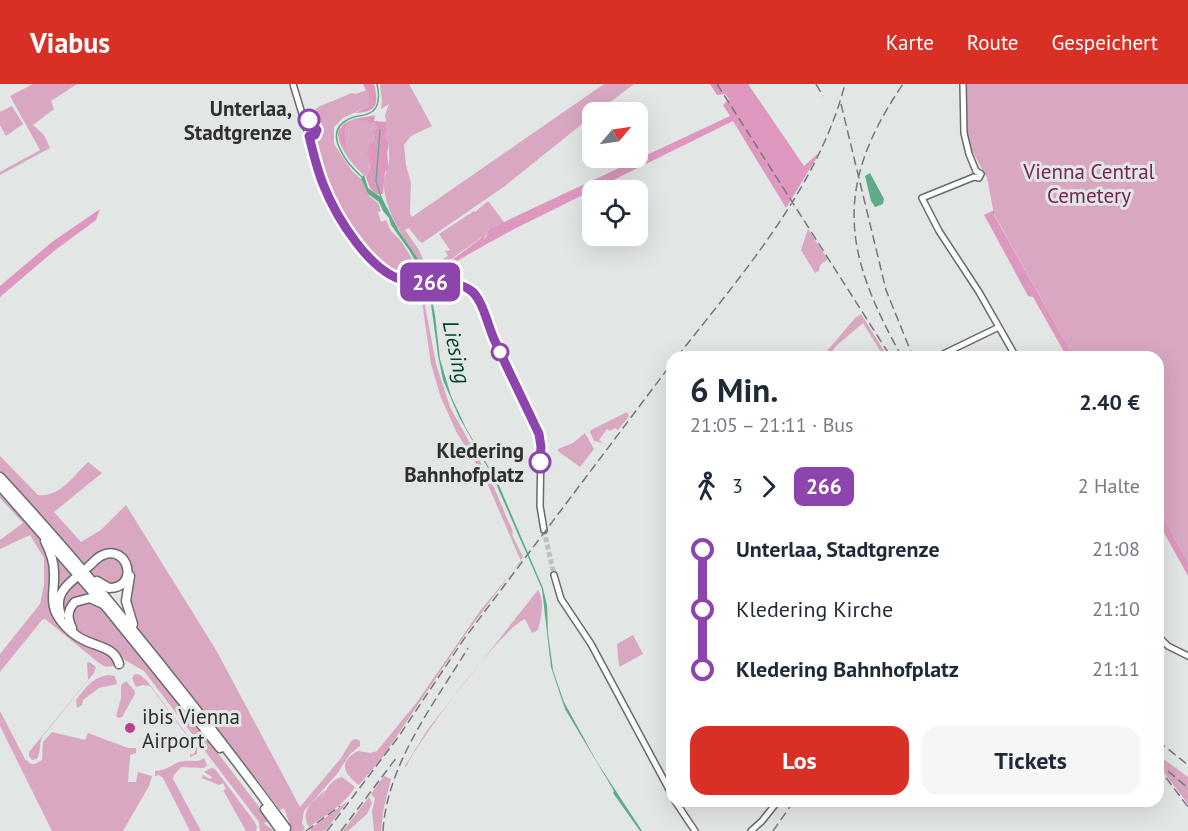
<!DOCTYPE html>
<html lang="de">
<head>
<meta charset="utf-8">
<style>
  body { margin:0; font-family:"PT Sans",sans-serif; background:#f6f6f7; color:#1f2937; height:100vh; display:flex; flex-direction:column; font-size:22px; white-space:nowrap }
  * { box-sizing:border-box; margin:0 }
  p { font-size:20px; color:#747a83 }
  .icon { flex:none; width:33px; height:33px; fill:none; stroke:currentColor; stroke-width:2; stroke-linecap:round; stroke-linejoin:round }
  .map { position:relative; flex:1; overflow:hidden }
  .side { position:absolute; left:666px; top:267px; width:498px; height:456px; display:flex; flex-direction:column; background:#fff; border-radius:18px; box-shadow:0 6px 24px #0002 }
  .side>* { flex:none }
  .badge { padding:0 12px; border-radius:9px; font-size:21px; line-height:39px }
  .needle { width:39px; rotate:61deg }
  .tools { position:absolute; left:582px; top:18px; display:grid; gap:12px }
  .tools a { display:grid; place-items:center; width:66px; height:66px; border-radius:12px; background:#fff; box-shadow:0 6px 24px #0002; font-size:30px }
  .map>.badge { position:absolute; translate:-50% -50%; box-shadow:0 0 0 3px #fff }
  .legs { display:flex; align-items:center; gap:9px; height:66px; padding:0 24px; font-size:20px }
  .legs p { margin-inline-start:auto }
  .summary { display:flex; align-items:center; justify-content:space-between; height:102px; padding:0 24px }
  h1 { font-size:33px; font-weight:700; line-height:45px }
  .primary-button { display:flex; gap:12px; margin-top:auto; padding:12px 24px }
  .primary-button a { flex:1; height:69px; border-radius:18px; background:#d93025; color:#fff; font-size:24px; font-weight:700; line-height:69px; text-align:center }
  .primary-button a+a { background:#f6f6f7; color:#1f2937 }
  ul { padding:0 24px; list-style:none }
  li { display:flex; align-items:center; gap:21px; height:60px; font-size:22px }
  li i { display:grid; place-items:center; width:9px; height:100%; margin:0 8px; background:currentColor }
  li i::after { content:''; width:15px; height:15px; margin:-8px; border:4px solid; border-radius:50%; background:#fff }
  li p { margin-inline-start:auto }
  li:first-child i { background:linear-gradient(#0000 50%,currentColor 0) }
  li:last-child i { background:linear-gradient(currentColor 50%,#0000 0) }
  header { display:flex; align-items:center; gap:36px; box-sizing:border-box; height:84px; padding:0 30px; background:#d93025; color:#fff }
  header strong { font-size:28px }
  nav { display:flex; gap:33px; margin-inline-start:auto; font-size:21px }
  .map>svg:first-child { display:block }
  .green { fill:#d9a7c2 }
  .forest { fill:#de98bf }
  .water { fill:#5dac87 }
  .lines { fill:none; stroke-linecap:round; stroke-linejoin:round }
  .stream { stroke:#5dac87; stroke-width:1.5 }
  .secondary-tunnel { stroke:#bec1c0; stroke-width:5; stroke-dasharray:5 2.5; stroke-linecap:butt }
  .secondary-casing { stroke:#686c6a; stroke-width:8 }
  .highway-casing { stroke:#686c6a; stroke-width:11 }
  .secondary { stroke:#fff; stroke-width:5 }
  .highway { stroke:#fff; stroke-width:8 }
  .rail { stroke:#767878; stroke-width:1.5; stroke-dasharray:9 4.5; stroke-linecap:butt }
  .line-1-casing { stroke:#fff; stroke-width:14 }
  .line-1 { stroke:#8e44ad; stroke-width:9 }
  .stop-1-dot { fill:#fff; stroke:#8e44ad; stroke-width:3 }
  .poi-dot { fill:#bd408f; stroke:#e2e6e4; stroke-width:2 }
  .labels { text-anchor:middle; dominant-baseline:central; stroke-width:6; stroke-linejoin:round; paint-order:stroke }
  .stop-label { font-size:21px; font-weight:bold; fill:#2e2f2f; stroke:#e2e6e4; text-anchor:end }
  .park-label { font-size:21px; fill:#752558; stroke:#e2e6e4 }
  .poi-label { font-size:21px; fill:#2e2f2f; stroke:#e2e6e4; text-anchor:start }
  .water-label { font-size:22px; font-style:italic; fill:#00432a; stroke:#e2e6e4 }
</style>
</head>
<body>
<header>
<strong>Viabus</strong>
<nav><a>Karte</a><a>Route</a><a>Gespeichert</a></nav>
</header>
<div class="map">
<svg width="1188" height="747" viewBox="0 0 1188 747">
  <rect width="100%" height="100%" fill="#e2e6e4"/>
  <path class="green" d="M33,0h44l-26,17 3,8 -21,16 11,10 6,13 -50,27v-3l40,-22 -30,-54z
    M380,0h29l23,42 -21,10 -7,9 2,20 5,18 -1,30 2,4 192,-133h30l-37,28h-5v4l-87,70 -83,57 -4,-3 -9,-12 -4,2 14,20 13,29 -5,1c-12,-31 -42,-61 -43,-95 -1,-9 5,-16 5,-23 1,-7 -1,-11 0,-19l-4,-6 2,-7 -2,-15 4,-11 -8,5 1,-8z
    M966,0h222v478l-30,-54v-151h-84l-80,-143 -7,-36 -17,-31 -4,-23z
    M369,5v17l-26,12 -9,9v17l18,27 10,9 7,16 9,7 3,8 -3,1 3,10 5,-2 5,11 10,10 13,21 6,17 16,85 14,43 42,76 21,49 -1,3 11,22 -58,78 -83,123 -23,27c-16,-12 -21,-23 -1,-34l13,2 6,-2 40,-49 63,-91 41,-50 -36,-83 -28,-45 -16,-35 -10,-34 -10,-69c-12,-9 -26,-12 -37,-21 -40,-31 -63,-82 -76,-131l11,-2c2,-11 -1,-17 -9,-25l8,-9 34,-14 4,1z
    M12,22l11,18 -17,12 -6,-11v-13z
    M368,35l6,2 3,7 -3,3 -5,40 -3,6c-12,-10 -36,-37 -25,-52l9,-5 -10,7 7,22 -2,-21 7,-7z
    M488,117l16,21 -15,7 -5,10 -3,-2c-10,10 -26,16 -34,28l39,-21 -52,31 -3,-8 17,-11 -3,-5 5,-1 -11,-16 35,-23 1,1z
    M808,145l19,29v2l-7,5 -1,6 -4,2 -14,-23z
    M861,230l27,43h-4l-21,-34 -27,23 -8,11h-6l33,-39z
    M627,328l2,4 -11,14 -3,-2 -5,3 -3,-2 -8,11 4,3 -9,-2 -4,-9 1,-2z
    M585,349l9,16 -14,18 -22,-16v-2l15,-6z
    M0,372l38,39c22,3 36,-20 50,-33l14,11 -48,39 27,30 20,-12 25,-25 90,145 84,157 41,-49 11,-18 4,-1 4,2v5l-10,8 -13,20 -33,37 -2,12 3,6 -3,2h-21l9,-6 -6,-17 -4,2 -98,-127 -45,-55c-4,-7 -7,-14 -8,-22 -3,-18 14,-47 -11,-55 -9,-3 -15,0 -23,4h11l15,3 5,18 -13,10 -17,-7 -96,-108z
    M0,409l39,42 10,16 10,69 47,30 10,14 -2,2 -8,1 -7,-4 -54,-44 -3,1 -42,52v-18l40,-50 4,-19v-27l-14,-23 -30,14v-9l23,-17 -23,-25z
    M51,465l41,48h-12l-13,24 -7,-15 7,-26 -7,8 -4,8z
    M538,506c7,9 3,29 0,40l-6,3 -7,-14c-23,9 -106,121 -119,148l-1,-1 23,-37z
    M83,516l15,4 103,127 68,89 -5,3 10,8h-14l-1,-9 -115,-151 -19,-11 -10,-12 -27,-11 -14,-9 -4,-17z
    M633,551l10,19 -24,13 -2,-23z
    M89,578l7,5 -2,6 -52,64c-3,7 -1,15 -5,22l-5,1 -3,-4v-4l59,-72 -1,-17z
    M135,590l5,1 7,6 50,67v6l-7,3v-4l2,2 3,-3 1,-4 -46,-62 -7,-1 -7,2 -4,-9z
    M109,591l6,1 2,8 -18,4 -16,12 -1,5 -5,3 -1,-8c10,-12 16,-23 33,-25z
    M126,597l8,9 1,4 -13,23 -4,1 -2,-2 5,-18v-13z
    M0,627l25,48 6,5h4l7,-4 1,-18 9,-10 33,8 3,-7 40,15h8v5l-6,2v3l-2,24h8l2,-10 14,4 -3,10 -26,45h-71l-52,-105z
    M1158,671l30,22v27l-30,-39z
    M204,674l3,7 -3,3 -23,-1 -7,8 -1,4 28,52h-11l-27,-53 -4,-3 -4,1v-5c15,-1 19,-9 29,-10 9,-1 13,2 20,-3z
    M211,684l4,1 39,52 3,6 -1,4h-10l-23,-41 3,-1 -3,-6 -4,2 -17,-7 1,-3 7,4 2,-2 -8,-5z
    M384,692l7,3 -8,32 -2,20h-7l-2,-19 3,-14 -4,-4z
    M342,693l13,10c-10,17 -30,29 -46,40 -10,-17 5,-26 16,-37l-9,19c6,-11 13,-30 26,-32z
    M369,713l3,6 -5,11 -19,17h-5z
    M348,717l-23,30h-14l-1,-2z"/>
  <path class="forest" d="M363,0h11c5,21 3,28 -19,29l14,-7v-16h-3z
    M710,0h38l56,82 16,-14 -34,56 -53,-87 -217,107 -71,39c11,-12 25,-19 37,-30l3,2 4,-10 241,-113 -7,-11 6,-6 -4,-5 -8,1z
    M375,31l-1,6 12,1 1,8 -2,7 4,6 -2,10 2,17 -4,2 -2,22h-7l-6,-6 -4,-11c5,-8 6,-15 1,-23l2,-9 4,-3 1,-11 3,-3 -3,-6 -4,2 -2,-4 -16,1 -7,7 2,23 -9,-16c5,-18 22,-16 37,-20z
    M100,125l-4,11 -42,31 -54,46v-11l52,-44z
    M994,126v5l80,142h-7l-34,-60 -5,-1 -40,-74 -4,-7z
    M1158,424l30,54v14l-30,-54z"/>
  <path class="water" d="M870,89l14,26 -1,5 -8,3 -4,-6 -6,-25z
    M364,91l4,13 14,10 17,33 21,31 9,23 6,30 5,44 11,37 15,32 32,55 45,105 4,17 1,28 5,37 11,32 33,60 45,69h-2l-27,-38 1,-2 -49,-82 -14,-42 -9,-78 -49,-112 -34,-60 -16,-37 -5,-25 -8,-58 -6,-21 -15,-26 -18,-25 -2,-7 -6,-7 -4,-9 -11,-8 -7,-16z"/>
  <g class="lines">
    <path class="stream" d="M380,46l-4,51 5,16
      M362,93c-14,-12 -40,-44 -15,-57 8,-5 19,-3 26,-9 7,-6 6,-19 4,-27"/>
    <path class="secondary-tunnel" d="M544,446l10,45"/>
    <defs>
      <path id="secondary" d="M293,0l31,102 28,49 25,30 16,12 18,5 44,2 10,3 10,7 18,42 46,98 2,13 -1,59 4,24
        M963,0l1,49 5,21 7,17 5,3 -2,4 -5,-1
        M974,93l-52,21 17,33 40,61 37,65
        M937,273l62,-30
        M554,491l7,24 30,45 81,151
        M1158,552l10,10 20,10
        M675,717l20,30
        M751,747l11,-10 16,-20"/>
      <path id="highway" d="M0,393c103,111 196,229 286,351
        M0,402l107,122 113,140
        M45,457c5,10 9,20 9,31 1,19 -6,33 7,49 6,8 16,16 25,20 13,6 29,7 33,23
        M88,483c5,-4 9,-10 15,-12 25,-11 37,33 6,33l-12,-7
        M130,492l-4,25 7,23
        M61,531c-6,-16 1,-26 13,-36
        M72,544c-5,-10 -5,-18 3,-26l15,-4 11,5
        M265,725l16,22"/>
    </defs>
    <use href="#secondary" class="secondary-casing"/>
    <use href="#highway" class="highway-casing"/>
    <use href="#secondary" class="secondary"/>
    <use href="#highway" class="highway"/>
    <path class="rail" d="M717,0l174,273
      M816,0l7,12
      M841,20l45,186 27,67
      M677,273c65,-83 141,-169 168,-273
      M902,273c-59,-105 -69,-170 1,-273
      M1158,657l30,24
      M1158,683l30,40
      M1168,687l20,17
      M306,747l34,-25
      M327,747l72,-95 65,-97 208,-276
      M341,747l56,-74
      M383,747c4,-67 51,-127 85,-183
      M773,747l21,-30"/>
  </g>
  <g class="lines">
    <defs>
      <path id="line-1" d="M309,36l8,10 -2,5 -6,1c4,16 8,33 14,48 13,33 48,91 84,97 20,4 46,-3 63,9 12,7 18,36 24,49 14,31 30,63 45,95l2,13 -1,15"/>
    </defs>
    <use href="#line-1" class="line-1-casing"/>
    <use href="#line-1" class="line-1"/>
  </g>
  <g class="stop-1-dot">
    <circle cx="309" cy="36" r="10"/>
    <circle cx="500" cy="268" r="8"/>
    <circle cx="540" cy="378" r="10"/>
  </g>
  <circle class="poi-dot" cx="130" cy="644" r="6"/>
  <g class="labels">
    <g class="stop-label">
      <text x="292" y="24">Unterlaa,<tspan x="292" dy="24">Stadtgrenze</tspan></text>
      <text x="524" y="366">Kledering<tspan x="524" dy="24">Bahnhofplatz</tspan></text>
    </g>
    <g class="park-label">
      <text x="1089" y="87">Vienna Central<tspan x="1089" dy="24">Cemetery</tspan></text>
    </g>
    <g class="poi-label">
      <text x="142" y="632">ibis Vienna<tspan x="142" dy="24">Airport</tspan></text>
    </g>
    <g class="water-label">
      <text transform="translate(457 268) rotate(78)">Liesing</text>
    </g>
  </g>
</svg>
<div class="tools">
<a><svg class="needle" viewBox="-14 -14 28 28"><path d="M0-13l5 13h-10z" fill="#e53935"/><path d="M0 13l5-13h-10z" fill="#747a83"/></svg></a>
<a><svg class="icon" aria-label="locate" viewBox="0 0 24 24"><circle cx="12" cy="12" r="6"/><path d="M12 2v4M12 18v4M2 12h4M18 12h4"/></svg></a>
</div>
<b class="badge" style="left:430px;top:198px;background:#8e44ad;color:#fff">266</b>
<section class="side">
<div class="summary"><div><h1>6 Min.</h1><p>21:05 – 21:11 · Bus</p></div><b>2.40 €</b></div>
<div class="legs"><svg class="icon" aria-label="walk" viewBox="0 0 24 24"><circle cx="13" cy="4" r="2"/><path d="M13 8l-2 6 4 7M11 14l-3 7M7 12l3-4h3l4 4"/></svg>3<svg class="icon" aria-label="forward" viewBox="0 0 24 24"><path d="M9 5l7 7-7 7"/></svg><b class="badge" style="background:#8e44ad;color:#fff">266</b><p>2 Halte</p></div>
<ul>
<li><i style="color:#8e44ad"></i><b>Unterlaa, Stadtgrenze</b><p>21:08</p></li>
<li><i style="color:#8e44ad"></i><span>Kledering Kirche</span><p>21:10</p></li>
<li><i style="color:#8e44ad"></i><b>Kledering Bahnhofplatz</b><p>21:11</p></li>
</ul>
<div class="primary-button"><a>Los</a><a>Tickets</a></div>
</section>
</div>
</body>
</html>
